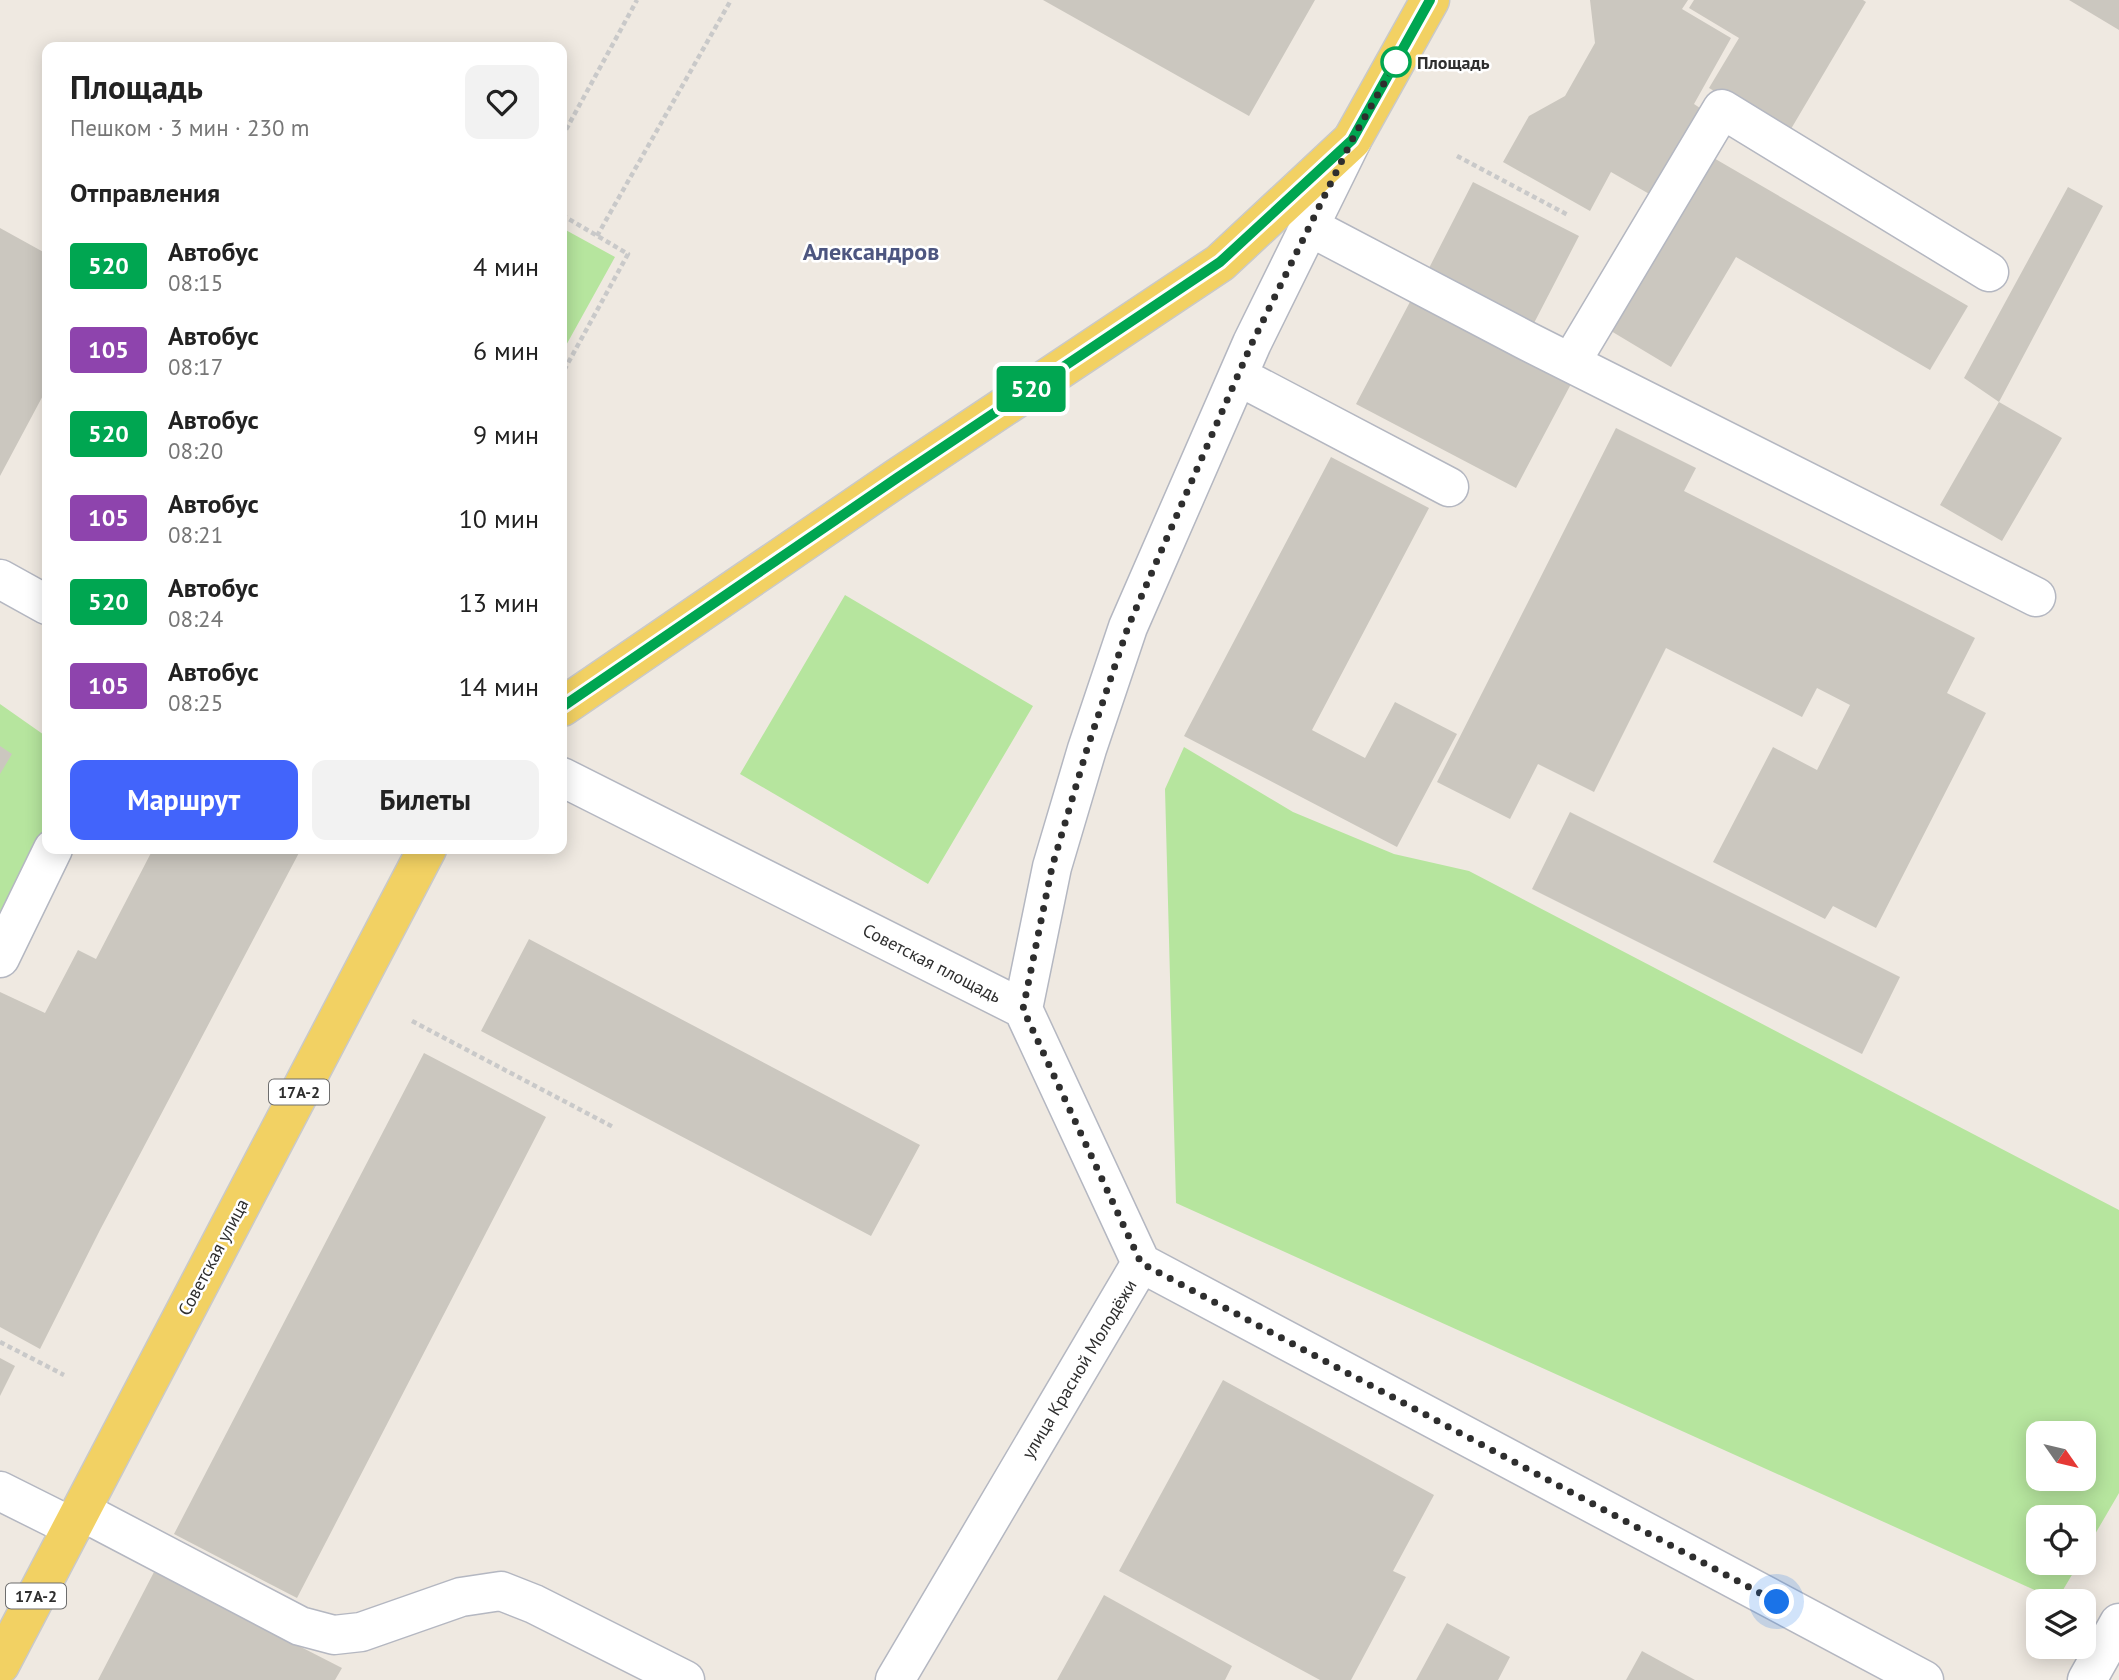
<!DOCTYPE html>
<html lang="ru">
<head>
<meta charset="utf-8">
<style>
  body { margin:0; font-family:"PT Sans",sans-serif; background:#f2f2f2; color:#222; height:100vh; display:flex; flex-direction:column; font-size:26px; white-space:nowrap }
  * { box-sizing:border-box; margin:0 }
  p { font-size:23px; color:#767676 }
  .icon { flex:none; width:38px; height:38px; fill:none; stroke:currentColor; stroke-width:2; stroke-linecap:round; stroke-linejoin:round }
  .map { position:relative; flex:1; overflow:hidden }
  .side { position:absolute; left:42px; top:42px; width:525px; height:812px; display:flex; flex-direction:column; background:#fff; border-radius:14px; box-shadow:0 4px 18px #0003 }
  .side>* { flex:none }
  .badge { padding:0 14px; border-radius:5px; font-size:24px; line-height:46px }
  .needle { width:46px; rotate:124deg }
  .controls { position:absolute; left:2026px; top:1421px; display:grid; gap:14px }
  .controls a { display:grid; place-items:center; width:70px; height:70px; border-radius:14px; background:#fff; box-shadow:0 4px 18px #0003; font-size:35px }
  .you { position:absolute; width:35px; height:35px; margin:-18px; border:5px solid #fff; border-radius:50%; background:#1a73e8; box-shadow:0 0 0 10px #1a73e833 }
  .map>.badge { position:absolute; translate:-50% -50%; box-shadow:0 0 0 4px #fff }
  h2 { padding:0 28px; font-size:26px; line-height:63px }
  .round { display:grid; place-items:center; flex:none; width:74px; height:74px; border-radius:14px; background:#f2f2f2 }
  .overview { display:flex; align-items:center; justify-content:space-between; height:119px; padding:0 28px }
  h1 { font-size:33px; font-weight:700; line-height:52px }
  .cta { display:flex; gap:14px; margin-top:auto; padding:14px 28px }
  .cta a { flex:1; height:80px; border-radius:14px; background:#4264fb; color:#fff; font-size:28px; font-weight:700; line-height:80px; text-align:center }
  .cta a+a { background:#f2f2f2; color:#222 }
  ul { padding:0; list-style:none }
  li { display:flex; align-items:center; gap:21px; height:84px; padding:0 28px }
  li div { flex:1 }
  li b { display:block; font-size:26px }
  li em { font-style:normal }
  li .badge { min-width:77px; font-weight:700; text-align:center }
  .map>svg:first-child { display:block }
  .green { fill:#b6e59e; fill-rule:evenodd }
  .building { fill:#cbc7bf }
  .lines { fill:none; stroke-linecap:round; stroke-linejoin:round }
  .minor-casing { stroke:#b4b7c1; stroke-width:41 }
  .major-casing { stroke:#c9c9c9; stroke-width:41 }
  .path { stroke:#c9c9c9; stroke-width:4.5; stroke-dasharray:5 3.5; stroke-linecap:butt }
  .minor { stroke:#fff; stroke-width:38 }
  .major { stroke:#f2d163; stroke-width:38 }
  .line-casing { stroke:#fff; stroke-width:16 }
  .line { stroke:#00a651; stroke-width:10 }
  .walk { stroke:#2e2e2e; stroke-width:7; stroke-dasharray:0 12.6 }
  .stop-dot { fill:#fff; stroke:#00a651; stroke-width:3.5 }
  .labels { text-anchor:middle; dominant-baseline:central; stroke-width:5; stroke-linejoin:round; paint-order:stroke }
  .shield { fill:#fff; stroke:#6d6d6d; stroke-width:2 }
  .shield-label { font-size:16px; font-weight:bold; fill:#2e2e2e }
  .stop-label { font-size:18px; font-weight:bold; fill:#2e2e2e; stroke:#fff; text-anchor:start }
  .street-label { font-size:18px; fill:#2e2e2e; stroke:#fff }
  .district-label { font-size:24px; font-weight:bold; fill:#4d5680; stroke:#fff }
</style>
</head>
<body>
<div class="map">
<svg width="2119" height="1680" viewBox="0 0 2119 1680">
  <rect width="100%" height="100%" fill="#efe9e1"/>
  <path class="green" d="M562,228l53,29 -51,92v-20l-2,-5z
    M845,595l188,111 -105,178 -188,-110z
    M0,704l47,33v108l-47,92z
    M1184,747l109,65 101,42 75,17 650,339v283l-35,60v-36h-45v46h40l-22,37 -881,-397 -11,-414zM2084,1433v46h-45v-46z"/>
  <path class="building" d="M1043,0h272l-66,116z
    M1590,0h98l-6,9 49,29 -37,66 6,4 -49,87 -40,-23 -21,39 -87,-49 26,-46 36,-20 30,-53z
    M1694,0h169l3,2 -78,132 -79,-46 30,-50 -50,-30z
    M2069,0h50v30z
    M1712,157l256,149 -38,64 -194,-113 -65,110 -60,-36z
    M1473,182l106,54 -46,89 -106,-53z
    M2068,187l35,19 -104,196 63,36 -60,103 -62,-36 59,-103 -35,-24z
    M0,228l47,26v134l-47,88z
    M1411,300l160,84 -55,104 -160,-84z
    M1616,428l80,40 -12,23 291,147 -28,55 39,20 -110,215 -43,-22 -8,13 -112,-57 60,-115 44,23 33,-65 -33,-17 -15,29 -136,-69 -72,144 -56,-28 -28,55 -73,-37z
    M1331,457l98,51 -117,222 53,28 30,-56 62,32 -60,113 -213,-111z
    M0,746l12,8 -12,20z
    M1570,812l330,165 -38,77 -330,-165z
    M153,849h148l-201,381 -60,119 -40,-22v-335l45,21 33,-63 18,9z
    M529,939l391,206 -49,91 -390,-205z
    M424,1053l122,64 -249,481 -123,-64z
    M0,1358l15,8 -15,30z
    M1223,1380l211,115 -41,76 13,6 -55,103h-31l-201,-109z
    M154,1572l188,96 -7,12h-237z
    M1104,1595l128,71 -7,14h-168z
    M1447,1623l63,34 -12,23h-82z
    M1642,1651l53,29h-69z"/>
  <g class="lines">
    <defs>
      <path id="minor" d="M1310,227l217,114 509,256
        M1571,362l151,-253 267,163
        M1238,376l211,111
        M0,579l47,26
        M562,777l461,232
        M0,958l53,-109
        M1023,1009l29,-142 35,-118 41,-122 124,-284 100,-203
        M1023,1009l118,254
        M1141,1263l783,417
        M0,1491l72,36
        M81,1511l219,115 34,9 27,-3 100,-35 40,-6 33,13 151,76
        M895,1680l246,-417
        M2087,1680l32,-57"/>
      <path id="major" d="M562,707l335,-229 323,-215 132,-123 78,-140
        M0,1665l427,-816"/>
    </defs>
    <use href="#minor" class="minor-casing"/>
    <use href="#major" class="major-casing"/>
    <path class="path" d="M562,137l75,-137
      M1457,156l111,59
      M562,215l66,39 -66,120
      M597,236l134,-236
      M412,1021l203,107
      M0,1342l64,33"/>
    <use href="#minor" class="minor"/>
    <use href="#major" class="major"/>
  </g>
  <g class="lines">
    <defs>
      <path id="line" d="M562,707l335,-229 323,-216 132,-122 78,-140"/>
    </defs>
    <use href="#line" class="line-casing"/>
    <use href="#line" class="line"/>
    <path class="walk" d="M1396,62l-44,78 -100,203 -124,284 -41,122 -35,118 -29,142 118,254 636,339"/>
  </g>
  <circle class="stop-dot" cx="1396" cy="62" r="14"/>
  <g class="labels">
    <g class="shield">
      <rect x="269" y="1079.5" width="60" height="25" rx="5"/>
      <rect x="6" y="1583.5" width="60" height="25" rx="5"/>
    </g>
    <g class="shield-label">
      <text x="299" y="1092">17А-2</text>
      <text x="36" y="1596">17А-2</text>
    </g>
    <g class="stop-label">
      <text x="1417" y="62">Площадь</text>
    </g>
    <g class="street-label">
      <text transform="translate(932 963) rotate(27)">Советская площадь</text>
      <text transform="translate(213 1257) rotate(-62)">Советская улица</text>
      <text transform="translate(1079 1369) rotate(-59)">улица Красной Молодёжи</text>
    </g>
    <g class="district-label">
      <text x="871" y="251">Александров</text>
    </g>
  </g>
</svg>
<div class="controls">
<a><svg class="needle" viewBox="-14 -14 28 28"><path d="M0-13l5 13h-10z" fill="#e53935"/><path d="M0 13l5-13h-10z" fill="#767676"/></svg></a>
<a><svg class="icon" aria-label="locate" viewBox="0 0 24 24"><circle cx="12" cy="12" r="6"/><path d="M12 2v4M12 18v4M2 12h4M18 12h4"/></svg></a>
<a><svg class="icon" aria-label="layers" viewBox="0 0 24 24"><path d="M12 4l9 5-9 5-9-5zM3 14l9 5 9-5"/></svg></a>
</div>
<div class="you" style="left:1777px;top:1602px"></div>
<b class="badge" style="left:1031px;top:389px;background:#00a651;color:#fff">520</b>
<section class="side">
<div class="overview"><div><h1>Площадь</h1><p>Пешком · 3 мин · 230 m</p></div><a class="round"><svg class="icon" aria-label="heart" viewBox="0 0 24 24"><path d="M12 20l-8-8c-3-5 5-10 8-4 3-6 11-1 8 4z"/></svg></a></div>
<h2>Отправления</h2>
<ul>
<li><span class="badge" style="background:#00a651;color:#fff">520</span><div><b>Автобус</b><p>08:15</p></div><em>4 мин</em></li>
<li><span class="badge" style="background:#8e44ad;color:#fff">105</span><div><b>Автобус</b><p>08:17</p></div><em>6 мин</em></li>
<li><span class="badge" style="background:#00a651;color:#fff">520</span><div><b>Автобус</b><p>08:20</p></div><em>9 мин</em></li>
<li><span class="badge" style="background:#8e44ad;color:#fff">105</span><div><b>Автобус</b><p>08:21</p></div><em>10 мин</em></li>
<li><span class="badge" style="background:#00a651;color:#fff">520</span><div><b>Автобус</b><p>08:24</p></div><em>13 мин</em></li>
<li><span class="badge" style="background:#8e44ad;color:#fff">105</span><div><b>Автобус</b><p>08:25</p></div><em>14 мин</em></li>
</ul>
<div class="cta"><a>Маршрут</a><a>Билеты</a></div>
</section>
</div>
</body>
</html>
